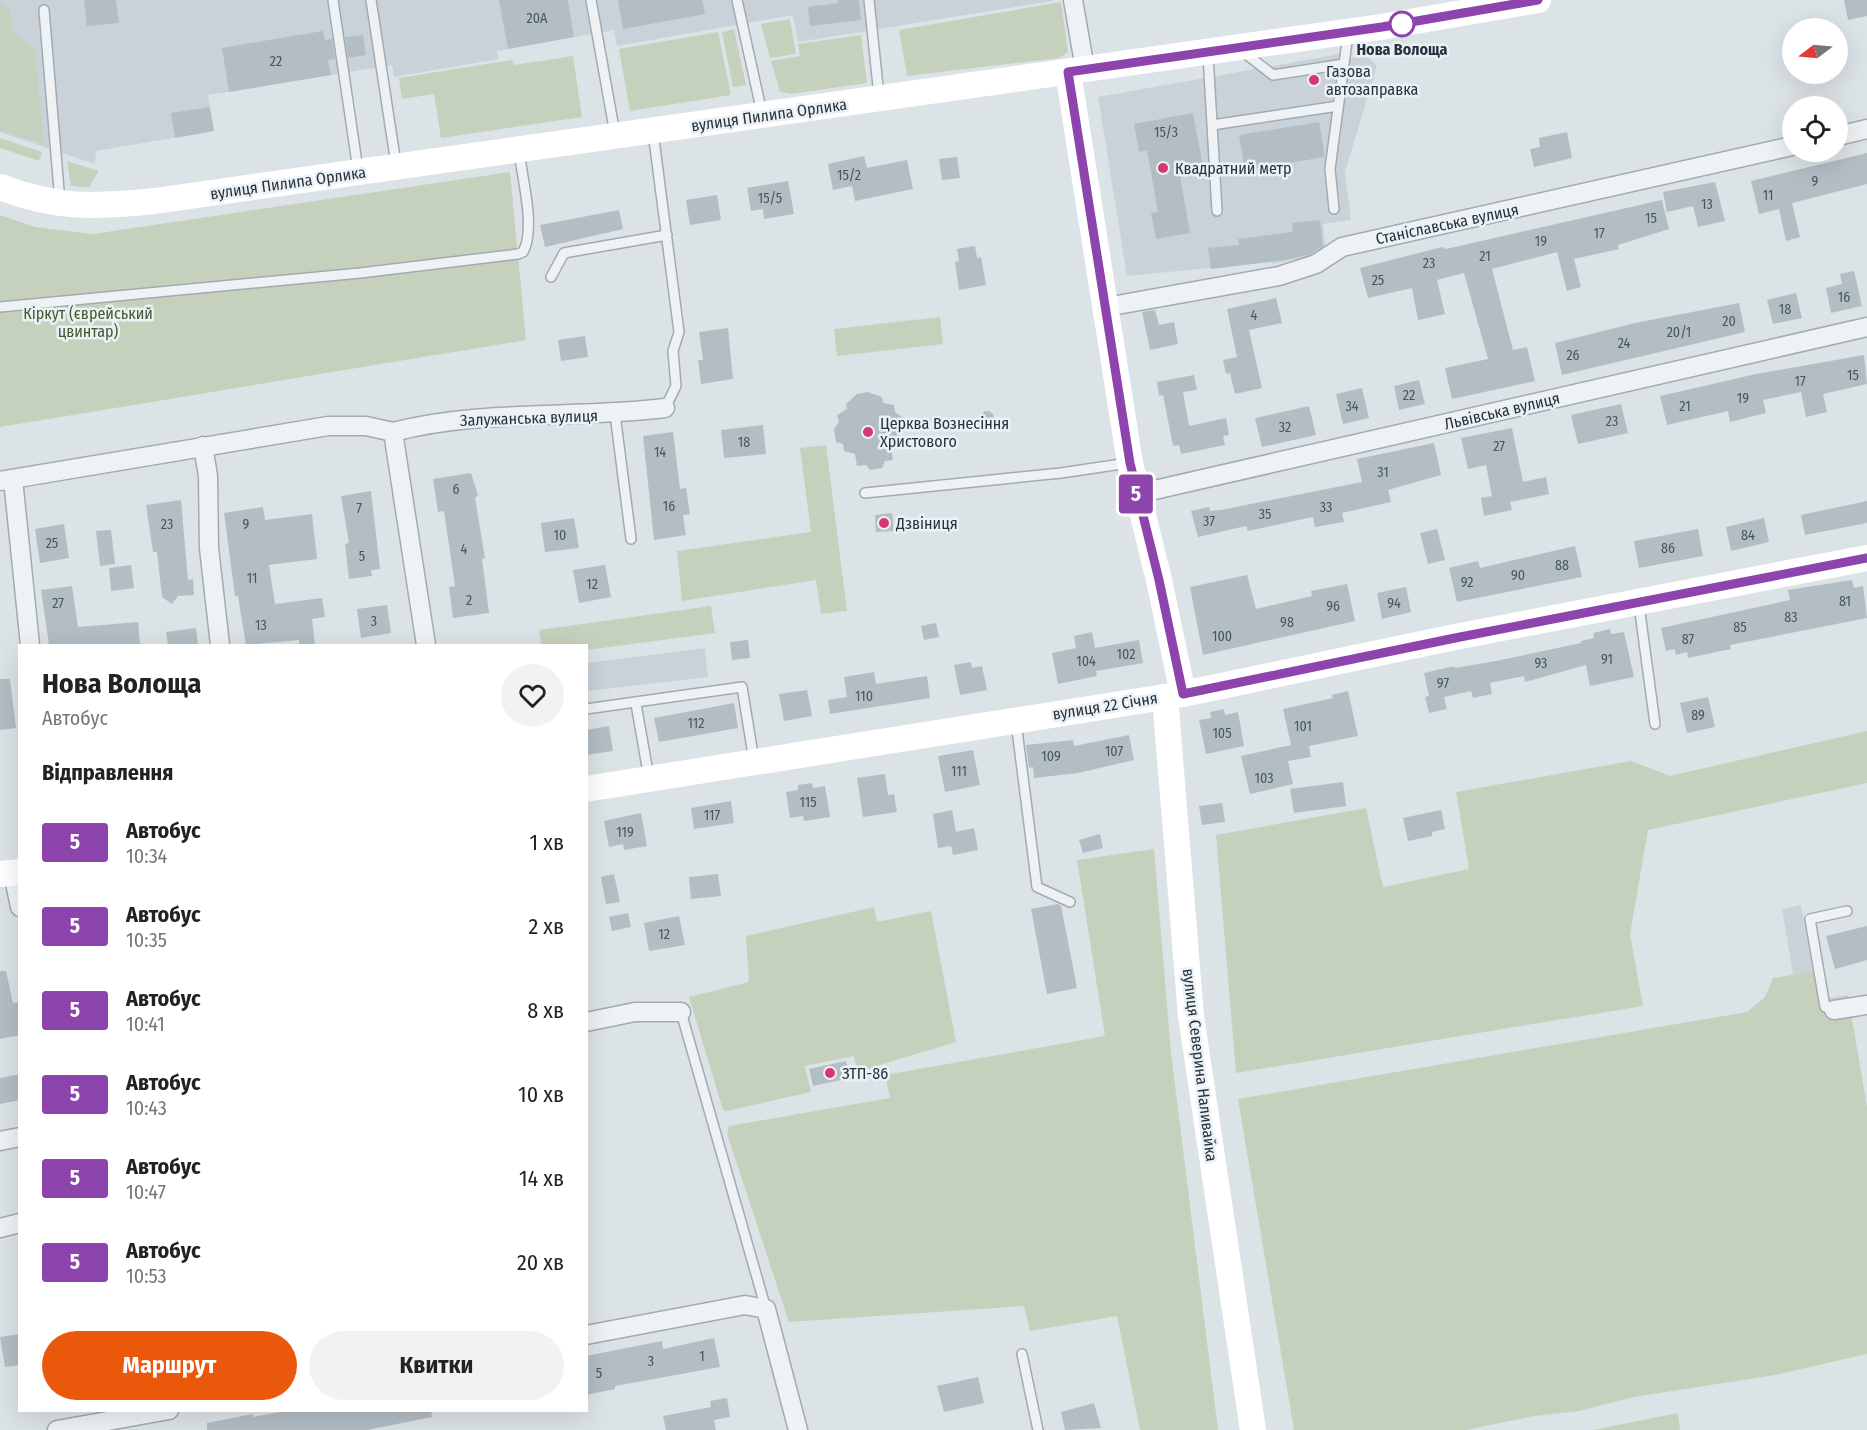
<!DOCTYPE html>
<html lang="uk">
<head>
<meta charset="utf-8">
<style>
  body { margin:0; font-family:"Fira Sans Condensed",sans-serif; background:#f2f2f2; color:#222; height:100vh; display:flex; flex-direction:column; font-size:22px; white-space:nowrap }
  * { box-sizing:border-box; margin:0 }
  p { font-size:20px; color:#767676 }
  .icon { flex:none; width:33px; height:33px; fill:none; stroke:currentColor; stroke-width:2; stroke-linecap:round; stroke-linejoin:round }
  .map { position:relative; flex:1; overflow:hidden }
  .side { position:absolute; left:18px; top:644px; width:570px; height:768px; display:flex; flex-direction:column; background:#fff; border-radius:0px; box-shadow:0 6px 24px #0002 }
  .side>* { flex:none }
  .badge { padding:0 12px; border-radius:4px; font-size:21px; line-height:39px }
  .needle { width:39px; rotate:254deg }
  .tools { position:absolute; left:1782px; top:18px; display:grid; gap:12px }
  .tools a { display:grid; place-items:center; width:66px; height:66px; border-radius:50%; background:#fff; box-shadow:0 6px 24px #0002; font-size:30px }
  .map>.badge { position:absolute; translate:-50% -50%; box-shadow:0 0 0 3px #fff }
  h2 { padding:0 24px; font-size:22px; line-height:54px }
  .round { display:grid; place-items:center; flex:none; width:63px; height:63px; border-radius:32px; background:#f2f2f2 }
  .headline { display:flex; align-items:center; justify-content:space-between; height:102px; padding:0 24px }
  h1 { font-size:28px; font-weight:700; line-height:45px }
  .button { display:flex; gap:12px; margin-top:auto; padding:12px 24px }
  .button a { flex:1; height:69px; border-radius:36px; background:#ea580c; color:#fff; font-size:24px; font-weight:700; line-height:69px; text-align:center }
  .button a+a { background:#f2f2f2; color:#222 }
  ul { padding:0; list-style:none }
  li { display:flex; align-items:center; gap:18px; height:84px; padding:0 24px }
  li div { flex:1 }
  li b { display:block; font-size:22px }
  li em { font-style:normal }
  li .badge { min-width:66px; font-weight:700; text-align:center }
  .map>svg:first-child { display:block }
  .built { fill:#cad2d9 }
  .green { fill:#c6d1bd }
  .building { fill:#b3bdc4 }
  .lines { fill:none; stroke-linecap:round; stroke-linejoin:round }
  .lane-casing { stroke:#a1abb1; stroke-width:12 }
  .street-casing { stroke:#a1abb1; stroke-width:21 }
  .lane { stroke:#eff2f5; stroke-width:9 }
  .street { stroke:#eff2f5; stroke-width:18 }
  .secondary { stroke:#fff; stroke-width:26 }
  .line-casing { stroke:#fff; stroke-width:14 }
  .line { stroke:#8e44ad; stroke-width:9 }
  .stop-dot { fill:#fff; stroke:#8e44ad; stroke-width:3 }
  .poi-dot { fill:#d53871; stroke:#ebf1f5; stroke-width:2 }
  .labels { text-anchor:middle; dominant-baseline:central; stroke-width:5; stroke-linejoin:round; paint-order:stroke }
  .number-label { font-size:14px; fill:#485660 }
  .stop-label { font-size:16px; font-weight:bold; fill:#25333e; stroke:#ebf1f5 }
  .poi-label { font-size:16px; fill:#25333e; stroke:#ebf1f5; text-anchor:start }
  .street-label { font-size:16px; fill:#25333e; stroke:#ebf1f5 }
  .park-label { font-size:16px; fill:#425a32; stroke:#ebf1f5 }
</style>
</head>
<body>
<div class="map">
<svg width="1867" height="1430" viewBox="0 0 1867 1430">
  <rect width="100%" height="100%" fill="#dce3e7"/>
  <path class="built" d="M0,0h1052v1l-254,41 -5,-27 -176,31 -3,-16 -117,21 1,8 -104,18 -2,-12 -184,30 6,36 -118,20 -1,13 -95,-32z
    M1340,54l1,6 26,-4 10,10 -32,106 6,48 -28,4 3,29 -54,11 -1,-2 -144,14 -29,-179z
    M705,648l3,29 -121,14v-28z
    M1801,905l12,67 -20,3 -11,-66z"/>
  <path class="green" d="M1061,2l7,50 -9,6 -152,18 -8,-46z
    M0,3l10,6 3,23 22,18 9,94 -44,-14z
    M790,19l6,35 -26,4 -9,-34z
    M734,29l12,56 -13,2 -11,-55z
    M718,32l13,63 -101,16 -11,-62z
    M861,35l6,48 -76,11 -11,-2 -9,-31 29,-5 -2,-12z
    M573,56l9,61 -141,21 -7,-44 -32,5 -3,-21 113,-18 2,5z
    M0,138l42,14 -3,9 -39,-13z
    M67,161l32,10 -10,16 -18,-1z
    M510,172l16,168 -526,87v-212l35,12 58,7z
    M940,317l3,27 -106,12 -3,-27z
    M826,445l21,166 -26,3 -5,-34 -134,21 -5,-50 134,-19 -11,-84z
    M711,606l4,27 -128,17 -1,-5h-45l-2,-15z
    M1867,731v52l-219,47 -18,104 13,72 -407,67 -20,-238 150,-27 17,79 86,-18 -13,-77 175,-31 39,15z
    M1154,849l17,204 47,377h-78l-23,-114 -87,15 -6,-25 -235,16 -62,-188 2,-8 161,-28 -5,-23 220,-39 -28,-176z
    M874,907l3,15 54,-11 25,131 -99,30 -3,-16 -49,10 6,26 -84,19 -4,-1 -34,-113 60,-15 -3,-46z
    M1817,971l4,29 27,-5 19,112v247l-92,21 -141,22 -55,14 -45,5 -68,14h-172l-56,-331 509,-87 18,-15 8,-19z
    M1678,1413l2,17h-87z"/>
  <path class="building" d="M84,0h32l3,23 -32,3z
    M499,0h69l6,37 -66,12z
    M618,0h84l3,14 -82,15z
    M837,0h22l2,20 -51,6 -2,-19 30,-4z
    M1844,0h23v16l-19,4z
    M323,31l2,9 7,-1 3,20 -7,1 3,15 -102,17 -7,-44z
    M363,35l3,20 -18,3 -3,-21z
    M210,107l4,24 -39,7 -4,-25z
    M1193,113l11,59 -24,4 10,57 -34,6 -5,-26 7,-1 -11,-62 -8,2 -5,-28z
    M1319,122l6,35 -80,13 -6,-35z
    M1567,132l5,26 -38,9 -4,-18 10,-2 -1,-9z
    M1867,153v31l-75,19 8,34 -14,4 -7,-32 -20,5 -8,-33z
    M864,156l3,12 40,-8 6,29 -58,12 -3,-15 -19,4 -5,-26z
    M957,157l3,21 -18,2 -3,-21z
    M788,181l6,33 -30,5 -1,-10 -12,2 -4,-23z
    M1715,182l10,39 -27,6 -5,-21 -26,6 -4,-20z
    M717,195l4,25 -31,5 -4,-25z
    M1662,200l7,29 -51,16 1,4 -45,10 7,28 -14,4 -10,-39 -65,17 21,81 14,-3 8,34 -83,18 -7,-31 43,-9 -24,-86 -27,7 8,34 -27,6 -6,-32 -44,10 -8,-30 82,-21 4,2z
    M619,210l4,19 -78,18 -5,-22z
    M1320,220l3,26 -12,8 -26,6 -74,9 -3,-21 31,-3 -1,-6 55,-7 -1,-9z
    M975,246l2,12 4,-1 5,28 -27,5 -4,-28 4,-1 -2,-12z
    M1854,271l8,35 -31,7 -5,-25 16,-4 -2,-10z
    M1796,293l6,25 -29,6 -6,-24z
    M1276,298l6,25 -33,7 13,58 -27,6 -5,-21 -4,1 -3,-14 14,-3 -10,-48z
    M1739,303l6,29 -183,43 -7,-32 80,-20z
    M1155,310l4,15 15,-3 4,22 -28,6 -8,-38z
    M728,328l5,51 -32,5 -3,-24h5l-4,-28z
    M585,336l3,21 -27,4 -3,-21z
    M1864,355l3,29 -44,10 4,18 -21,5 -5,-25 -38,8 3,13 -36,9 -2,-11 -61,14 -7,-29 96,-22z
    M1194,375l3,15 -14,2 6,34 37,-8 3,17 -6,1 2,9 -44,9 -2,-9 -6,1 -10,-51 -4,1 -2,-14z
    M1419,380l6,24 -26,6 -5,-24z
    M1362,388l7,30 -26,6 -7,-30z
    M868,392l14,5 1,6 11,2 1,7 7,5 2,13 -5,4 1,7 -9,7 2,12 -8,1 -3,7 -12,2 -4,-5 -9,1 -2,-12 -11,-3 -1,-7 -7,-2 -2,-13 5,-7 -2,-7 10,-6 -1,-5 11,-10z
    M1621,404l7,29 -50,11 -7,-29z
    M1309,406l7,29 -54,12 -7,-29z
    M980 418a7 7 0 1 1 14 0a7 7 0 1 1-14 0Z
    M763,425l3,29 -42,4 -3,-28z
    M1512,428l11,54 23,-5 3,17 -39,8 2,8 -28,6 -3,-18 11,-2 -6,-31 -18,4 -7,-31z
    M673,432l7,57 6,-1 4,26 -7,1 3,20 -32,5 -11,-104z
    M1434,443l7,32 -53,15 3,12 -49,11 2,9 -29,5 -2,-10 -65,14 -2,-5 -48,11 -7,-26 18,-4 1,4 11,-1 141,-28 -5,-23z
    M471,473l7,22 -3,3 10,60 -3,1 7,54 -36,5 -4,-31 6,-1 -11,-75 -6,1 -5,-33z
    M371,491l9,78 -9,1 1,6 -23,3 -4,-35 4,-1 -8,-47z
    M181,500l7,80 5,-1 1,16 -16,1 -6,8 -10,-7 -5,-45h-4l-7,-47z
    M1867,501v22l-62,12 -4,-20z
    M263,507l2,13 47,-6 5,45 -48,6 6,39 47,-6 3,19 -13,2 3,26h-16v-5l-53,5 -8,-49h-3l-11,-83z
    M892,513l2,18 -18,1 -1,-17z
    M574,518l5,30 -34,4 -4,-29z
    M1764,518l5,24 -38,9 -5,-24z
    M64,524l5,34 -29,5 -5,-34z
    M1437,529l8,31 -17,4 -8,-31z
    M1698,529l5,27 -64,12 -5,-27z
    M111,530l4,34 -15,2 -4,-35z
    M1575,546l7,31 -125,25 -8,-34 29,-7 2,7z
    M131,565l3,23 -23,3 -2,-23z
    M605,565l6,32 -32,6 -6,-33z
    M1247,575l9,34 56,-13 -1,-5 36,-7 8,37 -152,34 -13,-68z
    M1852,580l2,8 9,-2 4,32 -137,27 1,4 -43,9 -1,-6 -11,3 -1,-6 -9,2 -5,-23 129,-28 -2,-10z
    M72,586l6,41 60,-5 2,22 -91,1 -8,-55z
    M1406,587l5,25 -29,7 -5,-26z
    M387,605l4,28 -30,5 -4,-29z
    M936,623l3,14 -15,3 -3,-14z
    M196,628l2,17h-30l-2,-13z
    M1610,629l1,5 13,-2 10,45 -44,9 -4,-21 -61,17 -1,-6 -34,7 2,11 -19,4 -2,-7 -27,6 3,12 -18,4 -4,-16 4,-1 -5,-23 31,-7v2l41,-7 85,-18v-2l13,-3 -1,-5z
    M1092,632l3,16 44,-8 4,23 -47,8 1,5 -39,8 -6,-31 24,-5 -2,-12z
    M748,640l2,18 -18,2 -2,-18z
    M971,662l1,6 10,-2 5,24 -27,5 -6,-30z
    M874,672l2,12 51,-8 3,22 -100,16 -2,-14 19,-3 -3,-20z
    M0,679h10l6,49 -16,2z
    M807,690l5,26 -28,5 -5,-27z
    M1348,691l10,45 -49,10 2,11 -23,4 5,23 -43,10 -9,-38 50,-11 -8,-36 50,-11 -1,-3z
    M1708,697l7,30 -28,6 -7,-30z
    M734,703l4,25 -79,14 -5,-24z
    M1224,709l1,6 13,-3 6,34 -38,8 -7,-34 12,-2 -1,-6z
    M609,726l4,25 -27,4v-25z
    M1129,735l5,25 -56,13 -44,5 -1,-11 -4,1 -3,-23 47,-5 1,6z
    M973,750l7,35 -35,7 -7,-36z
    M885,774l3,21 6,-1 3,18 -34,5 -6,-39z
    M1343,782l3,24 -52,7 -4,-24z
    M812,783l1,5 12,-2 5,31 -26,4 -1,-5 -13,2 -4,-26 12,-2v-5z
    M731,801l3,22 -40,6 -3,-21z
    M1222,803l3,19 -23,3 -3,-19z
    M952,810l4,22 18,-4 4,22 -25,5 -2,-9 -13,2 -5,-34z
    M1441,810l4,19 -13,3v4l-24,5 -5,-23z
    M641,813l6,33 -23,4 -1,-6 -14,3 -5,-26z
    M1100,834l3,14 -20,5 -4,-13z
    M614,874l6,28 -14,2 -5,-27z
    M718,874l3,22 -30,3 -2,-22z
    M1058,904l3,2 16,82 -30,6 -16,-85z
    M628,913l3,14 -19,4 -3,-14z
    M679,916l6,29 -36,6 -5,-28z
    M1867,926v34l-32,9 -9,-33z
    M0,971h6l7,32 7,-1v33l-20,4z
    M846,1061l4,17 -37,8 -4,-17z
    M20,1074v26l-20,4v-26z
    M20,1334v31l-15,2 -5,-30z
    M714,1338l6,29 -105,19v3l-29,6v-39l76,-15 1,8z
    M978,1377l6,26 -40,9 -7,-26z
    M727,1398l3,19 -16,3 2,10h-50l-3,-14 48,-9 -1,-6z
    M1094,1403l7,25 -36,2 -4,-18z
    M291,1410h140l1,7 -65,13h-160v-7l46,-9v3z"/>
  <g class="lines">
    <defs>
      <path id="lane" d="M333,0l25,170
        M371,0l25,164
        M591,0l24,134
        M737,0l25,113
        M869,0l10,96
        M44,10l16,192
        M1242,51l31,24 71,-11
        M1208,55l9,156
        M1212,125l126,-19
        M653,132l26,200 -6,19 3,35 -11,22
        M1334,209l-4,-40 18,-135
        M551,277l13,-24 103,-18
        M0,307l360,-34 158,-19 5,-2c13,-23 -1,-74 -4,-101
        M615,414l16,125
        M865,493l196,-20 67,-10
        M1639,605l16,119
        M636,704l13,74
        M586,709l156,-22 12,74
        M1016,722l21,165 33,15
        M1834,1010l-9,-3 -15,-88 37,-8
        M681,1012l85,297
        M1022,1354l16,76"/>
      <path id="street" d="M1073,0l12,69
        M1838,136l29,-7
        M1106,307l173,-31 37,-12 26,-17 450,-101
        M393,432c89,-23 182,-13 272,-24
        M203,446l5,30 1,72 11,97
        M13,479l17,166
        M0,481l328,-55h38l27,6 33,213
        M1137,494l730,-167
        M13,873l7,34
        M1834,1010l33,-5
        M586,1022l49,-10h46
        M0,1141l20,-4
        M0,1228l20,-5
        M586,1335l159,-30 21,4 32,121
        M57,1430l112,-20"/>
    </defs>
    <use href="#lane" class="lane-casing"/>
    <use href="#street" class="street-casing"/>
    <use href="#lane" class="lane"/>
    <use href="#street" class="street"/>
    <path class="secondary" d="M1068,72l62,391 29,117 24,114
      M0,187c57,22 96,20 155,14l1226,-174 157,-27
      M1165,697l26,319 62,414
      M586,789l597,-95 272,-57 412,-79
      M0,874l20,-2"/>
  </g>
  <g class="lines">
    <defs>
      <path id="line" d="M1538,0l-156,27 -314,45 62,391 29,117 24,114 272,-56 412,-80"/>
    </defs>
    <use href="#line" class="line-casing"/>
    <use href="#line" class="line"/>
  </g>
  <circle class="stop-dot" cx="1402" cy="24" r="12"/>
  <g class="poi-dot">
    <circle cx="1314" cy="80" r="6"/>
    <circle cx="1163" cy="168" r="6"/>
    <circle cx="868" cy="432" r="6"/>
    <circle cx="884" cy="523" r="6"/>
    <circle cx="830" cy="1073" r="6"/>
  </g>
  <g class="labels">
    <g class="number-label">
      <text x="537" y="18">20А</text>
      <text x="276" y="61">22</text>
      <text x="1166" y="132">15/3</text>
      <text x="849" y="175">15/2</text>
      <text x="1815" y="181">9</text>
      <text x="1768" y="195">11</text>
      <text x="770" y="198">15/5</text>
      <text x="1707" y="204">13</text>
      <text x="1651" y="218">15</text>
      <text x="1599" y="233">17</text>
      <text x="1541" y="241">19</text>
      <text x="1485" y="256">21</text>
      <text x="1429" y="263">23</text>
      <text x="1378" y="280">25</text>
      <text x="1844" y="297">16</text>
      <text x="1785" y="309">18</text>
      <text x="1254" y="315">4</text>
      <text x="1729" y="321">20</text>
      <text x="1679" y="332">20/1</text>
      <text x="1624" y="343">24</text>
      <text x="1573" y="355">26</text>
      <text x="1853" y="375">15</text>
      <text x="1800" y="381">17</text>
      <text x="1409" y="395">22</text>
      <text x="1743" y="398">19</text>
      <text x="1352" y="406">34</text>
      <text x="1685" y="406">21</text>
      <text x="1612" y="421">23</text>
      <text x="1285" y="427">32</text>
      <text x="744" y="442">18</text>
      <text x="1499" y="446">27</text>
      <text x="660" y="452">14</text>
      <text x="1383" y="472">31</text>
      <text x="456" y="489">6</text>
      <text x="669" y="506">16</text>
      <text x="1326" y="507">33</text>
      <text x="359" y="508">7</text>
      <text x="1265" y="514">35</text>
      <text x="1209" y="521">37</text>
      <text x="167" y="524">23</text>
      <text x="246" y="524">9</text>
      <text x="560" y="535">10</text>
      <text x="1748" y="535">84</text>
      <text x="52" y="543">25</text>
      <text x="1668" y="548">86</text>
      <text x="464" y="549">4</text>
      <text x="362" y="556">5</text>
      <text x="1562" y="565">88</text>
      <text x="1518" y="575">90</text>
      <text x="252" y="578">11</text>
      <text x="1467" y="582">92</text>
      <text x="592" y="584">12</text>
      <text x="469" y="600">2</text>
      <text x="1845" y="601">81</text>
      <text x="58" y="603">27</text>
      <text x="1394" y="603">94</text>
      <text x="1333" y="606">96</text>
      <text x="1791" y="617">83</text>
      <text x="374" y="621">3</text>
      <text x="1287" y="622">98</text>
      <text x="261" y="625">13</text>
      <text x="1740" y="627">85</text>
      <text x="1222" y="636">100</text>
      <text x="1688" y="639">87</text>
      <text x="1126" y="654">102</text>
      <text x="1607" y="659">91</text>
      <text x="1086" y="661">104</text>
      <text x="1541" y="663">93</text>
      <text x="1443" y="683">97</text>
      <text x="864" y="696">110</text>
      <text x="1698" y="715">89</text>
      <text x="696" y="723">112</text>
      <text x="1303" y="726">101</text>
      <text x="1222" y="733">105</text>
      <text x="1114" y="751">107</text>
      <text x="1051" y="756">109</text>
      <text x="959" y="771">111</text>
      <text x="1264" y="778">103</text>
      <text x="808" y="802">115</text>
      <text x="712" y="815">117</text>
      <text x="625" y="832">119</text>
      <text x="664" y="934">12</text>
      <text x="702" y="1356">1</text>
      <text x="651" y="1361">3</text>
      <text x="599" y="1373">5</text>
    </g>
    <g class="stop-label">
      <text x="1402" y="49">Нова Волоща</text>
    </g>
    <g class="poi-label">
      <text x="1326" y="71">Газова<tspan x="1326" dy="18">автозаправка</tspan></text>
      <text x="1175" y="168">Квадратний метр</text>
      <text x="880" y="423">Церква Вознесіння<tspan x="880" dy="18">Христового</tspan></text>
      <text x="896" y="523">Дзвіниця</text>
      <text x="842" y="1073">ЗТП-86</text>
    </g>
    <g class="street-label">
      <text transform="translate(769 115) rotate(-8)">вулиця Пилипа Орлика</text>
      <text transform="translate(288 183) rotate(-8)">вулиця Пилипа Орлика</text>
      <text transform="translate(1447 224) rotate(-12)">Станіславська вулиця</text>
      <text transform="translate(1502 411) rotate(-13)">Львівська вулиця</text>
      <text transform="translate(529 418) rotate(-2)">Залужанська вулиця</text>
      <text transform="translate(1105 706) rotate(-9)">вулиця 22 Січня</text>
      <text transform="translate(1200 1065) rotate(83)">вулиця Северина Наливайка</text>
    </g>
    <g class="park-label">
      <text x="88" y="313">Кіркут (єврейський<tspan x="88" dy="18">цвинтар)</tspan></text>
    </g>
  </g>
</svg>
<div class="tools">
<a><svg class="needle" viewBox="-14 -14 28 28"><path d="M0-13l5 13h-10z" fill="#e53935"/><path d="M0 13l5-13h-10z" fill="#767676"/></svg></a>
<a><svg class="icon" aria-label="locate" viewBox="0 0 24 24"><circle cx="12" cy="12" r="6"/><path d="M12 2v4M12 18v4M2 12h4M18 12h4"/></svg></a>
</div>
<b class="badge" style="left:1136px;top:494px;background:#8e44ad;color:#fff">5</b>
<section class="side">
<div class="headline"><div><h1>Нова Волоща</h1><p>Автобус</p></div><a class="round"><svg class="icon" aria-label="heart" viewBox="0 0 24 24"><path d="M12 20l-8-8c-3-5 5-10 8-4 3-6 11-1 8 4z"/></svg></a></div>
<h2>Відправлення</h2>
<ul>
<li><span class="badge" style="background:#8e44ad;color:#fff">5</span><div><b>Автобус</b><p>10:34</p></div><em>1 хв</em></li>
<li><span class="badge" style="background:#8e44ad;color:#fff">5</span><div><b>Автобус</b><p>10:35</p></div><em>2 хв</em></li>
<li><span class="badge" style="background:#8e44ad;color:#fff">5</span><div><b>Автобус</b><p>10:41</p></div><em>8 хв</em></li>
<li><span class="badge" style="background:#8e44ad;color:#fff">5</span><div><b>Автобус</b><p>10:43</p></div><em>10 хв</em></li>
<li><span class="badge" style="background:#8e44ad;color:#fff">5</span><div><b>Автобус</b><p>10:47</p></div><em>14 хв</em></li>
<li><span class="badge" style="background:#8e44ad;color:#fff">5</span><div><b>Автобус</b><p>10:53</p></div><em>20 хв</em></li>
</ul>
<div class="button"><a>Маршрут</a><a>Квитки</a></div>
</section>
</div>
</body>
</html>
